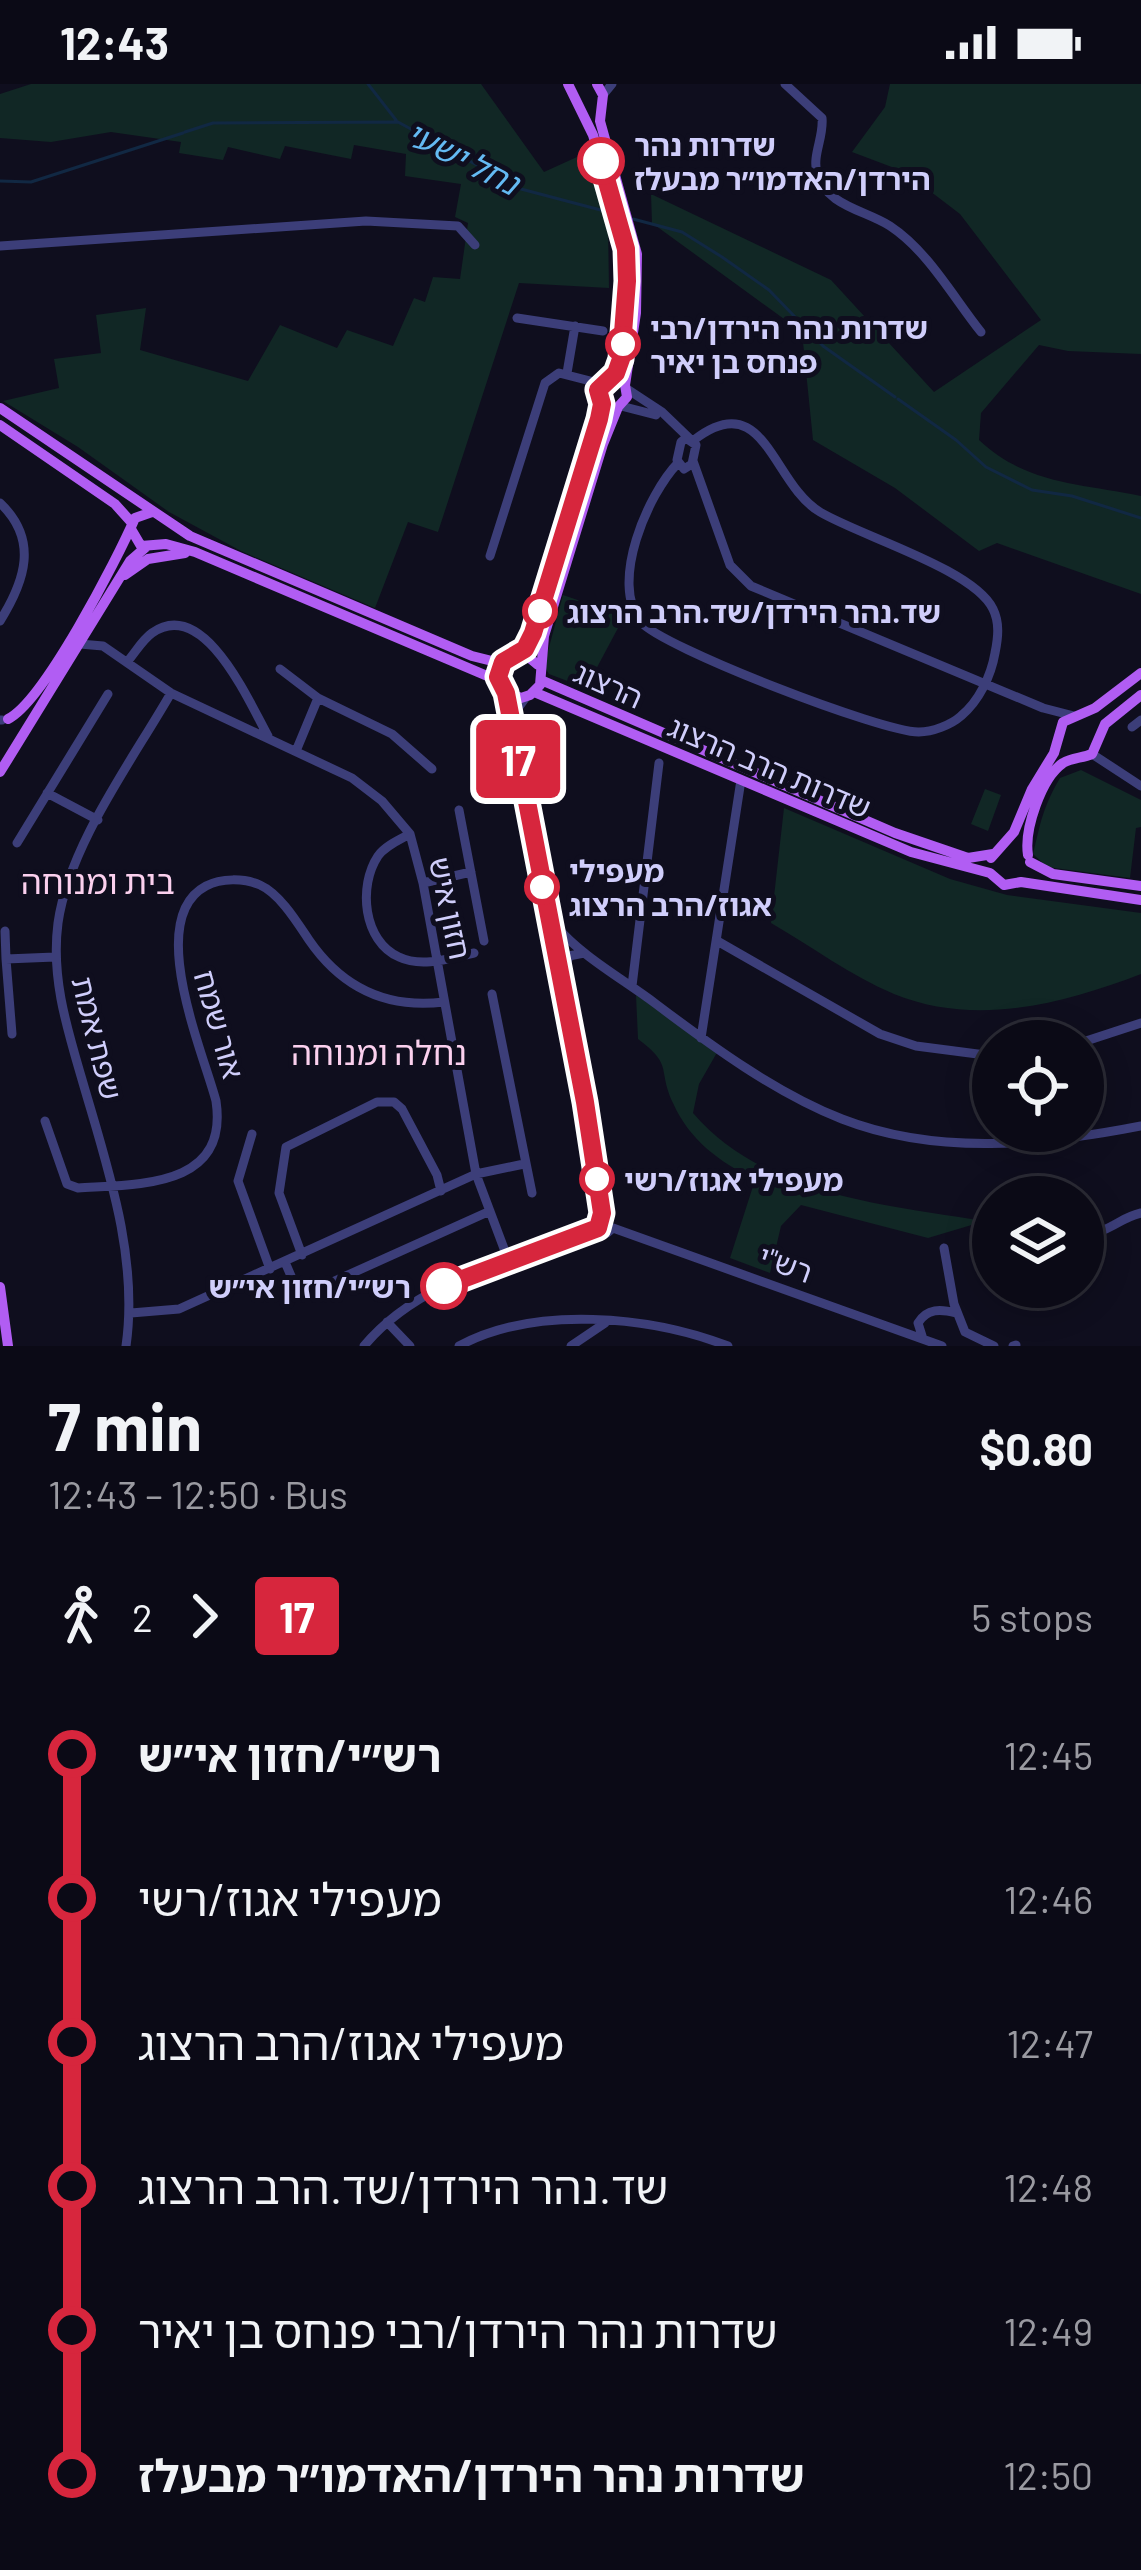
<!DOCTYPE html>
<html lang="en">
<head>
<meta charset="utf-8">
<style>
  body { margin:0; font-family:Barlow,"Noto Sans Hebrew",sans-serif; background:#14131f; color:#f1f3f6; height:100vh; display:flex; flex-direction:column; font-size:45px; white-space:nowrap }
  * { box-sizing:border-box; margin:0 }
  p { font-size:39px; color:#9a9aa1 }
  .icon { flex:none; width:66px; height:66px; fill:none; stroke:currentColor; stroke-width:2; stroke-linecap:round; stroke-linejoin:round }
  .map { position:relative; height:1262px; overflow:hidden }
  .panel { display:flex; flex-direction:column; background:#0b0a16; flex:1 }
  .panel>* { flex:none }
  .badge { padding:0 24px; border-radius:9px; font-size:42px; line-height:78px }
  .tools { position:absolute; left:972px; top:936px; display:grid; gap:24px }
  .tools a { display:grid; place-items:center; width:132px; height:132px; border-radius:50%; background:#0b0a16; box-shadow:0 6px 30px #0003,0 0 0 3px #2b2b35; font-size:60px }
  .map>.badge { position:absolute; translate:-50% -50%; box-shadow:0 0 0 6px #fff }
  .legs { display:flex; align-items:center; gap:18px; height:132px; padding:0 48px; font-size:39px }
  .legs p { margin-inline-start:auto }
  .overview { display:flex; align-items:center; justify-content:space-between; height:204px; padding:0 48px }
  h1 { font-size:66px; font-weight:700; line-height:90px }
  ul { padding:0 48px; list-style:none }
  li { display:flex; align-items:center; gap:42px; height:144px; font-size:45px }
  li i { display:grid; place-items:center; width:18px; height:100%; margin:0 15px; background:currentColor }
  li i::after { content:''; width:30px; height:30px; margin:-15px; border:9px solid; border-radius:50%; background:#0b0a16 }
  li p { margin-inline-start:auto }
  li:first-child i { background:linear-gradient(#0000 50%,currentColor 0) }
  li:last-child i { background:linear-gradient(currentColor 50%,#0000 0) }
  .status { display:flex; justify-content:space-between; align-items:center; height:84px; padding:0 60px; background:#0b0a16; direction:ltr }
  .status svg { height:33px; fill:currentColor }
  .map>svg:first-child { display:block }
  .green { fill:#112725 }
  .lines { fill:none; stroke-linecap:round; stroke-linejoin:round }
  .stream { stroke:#112843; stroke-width:3 }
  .minor { stroke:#3c3e79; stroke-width:9 }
  .major { stroke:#b15df3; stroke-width:10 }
  .line-1-casing { stroke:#fff; stroke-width:27 }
  .line-1 { stroke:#d7263d; stroke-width:18 }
  .stop-1-dot { fill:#fff; stroke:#d7263d; stroke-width:6 }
  .labels { text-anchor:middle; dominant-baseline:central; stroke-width:10; stroke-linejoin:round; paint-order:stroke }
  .stop-label { font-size:30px; font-weight:bold; fill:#d0cefb; stroke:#0f0e1e; text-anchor:start }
  .street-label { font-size:30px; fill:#d0cefb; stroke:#0f0e1e }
  .water-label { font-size:33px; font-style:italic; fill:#64baf3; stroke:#0f0e1e }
  .neighbourhood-label { font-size:33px; fill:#fbd0ee; stroke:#0f0e1e }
</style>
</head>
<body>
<div class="status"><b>12:43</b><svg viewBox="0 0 49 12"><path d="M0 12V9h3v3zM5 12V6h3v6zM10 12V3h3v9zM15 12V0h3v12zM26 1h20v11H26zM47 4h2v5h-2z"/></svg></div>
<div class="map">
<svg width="1141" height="1262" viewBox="0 0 1141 1262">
  <rect width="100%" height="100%" fill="#0f0e1e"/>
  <path class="green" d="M31,0h450l63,88 44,-20 20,73 1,63 -90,-5 -81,249 -30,-10 -33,86 -134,-57 -72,-39 -91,-65 -75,-46 56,-13 -5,-29 47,-6 -5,-38 50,-7 -6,42 108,31 32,-56 57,23 10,-18 46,16 21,-48 11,4 8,-25 27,2 8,-56 -13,-6 6,-33 -56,-8 1,-22 -52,-9 -3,14 -66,-13 -5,13 -52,-12 -5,13 -44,-7 2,-11 -70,-10 -60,10 -51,-4v-44z
    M890,0h251v270l-73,-3 -29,-6 -58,68 -2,27c48,45 101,43 162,56v98l-144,-51 -18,8 -84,-63 -82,-48 -11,-108 -150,-109 -1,-29 180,86 103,112 107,-72 -81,-106 -55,-42 -53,-20 33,-45z
    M563,511l50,17 5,16 -32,60 -37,-14 -5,-8z
    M1081,686l60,30v27l-5,1 -6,50 -83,-11 -14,-13c8,-32 9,-45 27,-76z
    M985,705l16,6 -13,36 -17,-7z
    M784,724l166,71 57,16 134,18v61c-78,30 -166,53 -247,20 -43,-18 -83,-48 -123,-71z
    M636,911l83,54 -20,35 -6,29c70,82 192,92 292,108l-57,17 -127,-33 -20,21 -11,47 -40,-15 25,-78c-36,-19 -65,-39 -82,-77 -16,-35 1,-37 -35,-64z"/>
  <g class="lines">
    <path class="stream" d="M368,0l28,36
      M185,48l28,-9 185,-1 123,67 91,24
      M0,97l31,1 152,-49
      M633,135l49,13 40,25 47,33 54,56 72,51
      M898,315l58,41 30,27 46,23 40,6 69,22"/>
    <path class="minor" d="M785,0l37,34c2,19 -10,37 -5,55 9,33 48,37 73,53 38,25 63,71 91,106
      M603,11l9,-11
      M0,162l366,-25 92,5 17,19
      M517,234l86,13
      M567,289l8,-47
      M627,305l35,23 27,26
      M621,322l35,9
      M686,354l10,7 -4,19 -8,5 -7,-9 4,-18z
      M693,377l37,104 21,21 292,122 31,8
      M678,379c-30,31 -69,120 -37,159 20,25 243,111 278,110 13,0 32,-7 42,-16 18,-15 30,-40 34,-63 3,-15 5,-30 -2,-44 -19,-40 -133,-73 -173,-97 -48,-28 -55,-127 -126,-72
      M0,419c39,37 25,78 0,118
      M490,472l55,-173 14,-10 43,11
      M80,560l23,2 68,47 181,85 30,23 28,33 13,49 53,291 33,88
      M127,578c8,-9 15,-22 25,-29 52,-37 97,69 116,103
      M280,585l38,29 74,36 40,35
      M506,609l79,409 17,106 -4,20
      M0,636h2
      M1132,643l9,-7
      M518,646v-22l8,-11
      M296,667l22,-53
      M1092,670l49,32
      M47,709l51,27
      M459,726l25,131
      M410,750c-11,6 -25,12 -32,22 -20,30 -15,85 21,101 23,11 52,1 75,-4
      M17,759l91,-149
      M423,799l48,-11
      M555,841c27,32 68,54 101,79 57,43 120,89 186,115 95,37 202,26 299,7
      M5,847l1,28
      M719,858l161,92 36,12 77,10
      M564,887l5,-15 15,-3
      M632,902l27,-223
      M492,910l40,199
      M12,950l-6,-75 49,-2
      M701,954l40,-258
      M1083,958l58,-19
      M45,1037l22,63 11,4c61,-4 151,0 138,-87 -14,-52 -71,-183 -10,-215 15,-8 38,-8 54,-1 20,9 37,37 49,55 33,48 78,69 135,62
      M252,1050l-14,47 32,88
      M1083,1150c30,-2 33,-15 58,-21
      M976,1151h17
      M944,1164l10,56 11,28 29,14
      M302,1171l-23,-62 7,-46 91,-45h17l8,7 35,66 4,16
      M285,1178l12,28 11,3 182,-82
      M131,1229l48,-4 297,-135 48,-10
      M387,1238l23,24
      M923,1255l-5,-16c9,-15 23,-14 38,-10
      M126,1262c13,-91 -20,-183 -45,-270 -15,-51 -30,-100 -23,-153 11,-78 74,-162 113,-230
      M364,1262c54,-65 143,-84 219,-114l15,-4 9,5 6,-5 329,118
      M459,1262c76,-41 191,-30 269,0
      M571,1262l34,-23
      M1013,1262l3,-1"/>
    <path class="major" d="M0,324l190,128 282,120 20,5 34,-6 12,10
      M0,341l115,79 17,19
      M131,445l10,17 25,-2 29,8 304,129
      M125,491l23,-16 37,-6
      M519,570l14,-21 66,-213 3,-16 -4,-14 18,-17 5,-14 6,-110 -34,-114 -25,-51
      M506,575l-8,14 5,17 18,8 9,-3 10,-10 4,-49 59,-192 15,-37 9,-10 -2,-12 11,-72 1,-59 -37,-133 3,-26 -6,-11
      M541,596l354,153 73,25 25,-4
      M534,608l377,160 79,21 14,12 17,-3 120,18
      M8,635c36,-18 109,-159 127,-201l17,-6
      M0,688l130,-211 16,-14
      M1028,771c-4,-25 13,-77 35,-92 9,-5 19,-5 29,-9l13,-30 36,-29
      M991,774l23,-26 18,-43 22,-36 9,-31 32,-14 46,-35
      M1030,778l23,12 88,12
      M0,1203l8,59"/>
  </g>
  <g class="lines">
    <defs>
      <path id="line-1" d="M444,1202l154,-58 4,-15 -17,-111 -79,-409 -8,-16 5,-15 22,-13 8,-16 66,-214 3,-15 -4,-14 18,-17 5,-14 6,-78 -1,-32 -25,-88"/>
    </defs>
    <use href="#line-1" class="line-1-casing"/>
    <use href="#line-1" class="line-1"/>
  </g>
  <g class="stop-1-dot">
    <circle cx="601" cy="77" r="21"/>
    <circle cx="623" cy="260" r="15"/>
    <circle cx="540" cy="527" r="15"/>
    <circle cx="542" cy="803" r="15"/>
    <circle cx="597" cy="1095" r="15"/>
    <circle cx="444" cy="1202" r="21"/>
  </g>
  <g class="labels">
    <g class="stop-label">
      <text x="634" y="60">שדרות נהר<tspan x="634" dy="34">הירדן/האדמו״ר מבעלז</tspan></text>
      <text x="650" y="243">שדרות נהר הירדן/רבי<tspan x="650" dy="34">פנחס בן יאיר</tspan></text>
      <text x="567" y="527">שד.נהר הירדן/שד.הרב הרצוג</text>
      <text x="569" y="786">מעפילי<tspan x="569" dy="34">אגוז/הרב הרצוג</tspan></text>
      <text x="624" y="1095">מעפילי אגוז/רשי</text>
      <text x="411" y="1202" text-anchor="end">רש״י/חזון אי״ש</text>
    </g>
    <g class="street-label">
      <text transform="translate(609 600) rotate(24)">הרצוג</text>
      <text transform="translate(770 682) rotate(23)">שדרות הרב הרצוג</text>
      <text transform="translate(451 824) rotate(78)">חזון איש</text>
      <text transform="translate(220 940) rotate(74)">אור שמח</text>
      <text transform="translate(98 954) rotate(76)">שפת אמת</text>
      <text transform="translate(786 1179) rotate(20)">רש"י</text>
    </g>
    <g class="water-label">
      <text transform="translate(463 73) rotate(27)">נחל ישעי</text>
    </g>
    <g class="neighbourhood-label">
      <text x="98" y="797">בית ומנוחה</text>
      <text x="379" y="968">נחלה ומנוחה</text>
    </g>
  </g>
</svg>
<div class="tools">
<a><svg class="icon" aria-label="locate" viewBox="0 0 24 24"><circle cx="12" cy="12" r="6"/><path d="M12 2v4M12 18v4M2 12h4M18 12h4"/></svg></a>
<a><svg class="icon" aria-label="layers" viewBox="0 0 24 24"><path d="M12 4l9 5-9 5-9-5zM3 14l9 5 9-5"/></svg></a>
</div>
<b class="badge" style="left:518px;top:675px;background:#d7263d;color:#fff">17</b>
</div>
<section class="panel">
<div class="overview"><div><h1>7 min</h1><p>12:43 – 12:50 · Bus</p></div><b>$0.80</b></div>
<div class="legs"><svg class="icon" aria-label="walk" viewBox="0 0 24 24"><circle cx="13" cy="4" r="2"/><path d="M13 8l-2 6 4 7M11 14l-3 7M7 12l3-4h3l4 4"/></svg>2<svg class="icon" aria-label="forward" viewBox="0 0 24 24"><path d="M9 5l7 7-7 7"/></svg><b class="badge" style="background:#d7263d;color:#fff">17</b><p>5 stops</p></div>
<ul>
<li><i style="color:#d7263d"></i><b>רש״י/חזון אי״ש</b><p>12:45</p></li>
<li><i style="color:#d7263d"></i><span>מעפילי אגוז/רשי</span><p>12:46</p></li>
<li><i style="color:#d7263d"></i><span>מעפילי אגוז/הרב הרצוג</span><p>12:47</p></li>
<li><i style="color:#d7263d"></i><span>שד.נהר הירדן/שד.הרב הרצוג</span><p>12:48</p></li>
<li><i style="color:#d7263d"></i><span>שדרות נהר הירדן/רבי פנחס בן יאיר</span><p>12:49</p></li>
<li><i style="color:#d7263d"></i><b>שדרות נהר הירדן/האדמו״ר מבעלז</b><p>12:50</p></li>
</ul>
</section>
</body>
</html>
